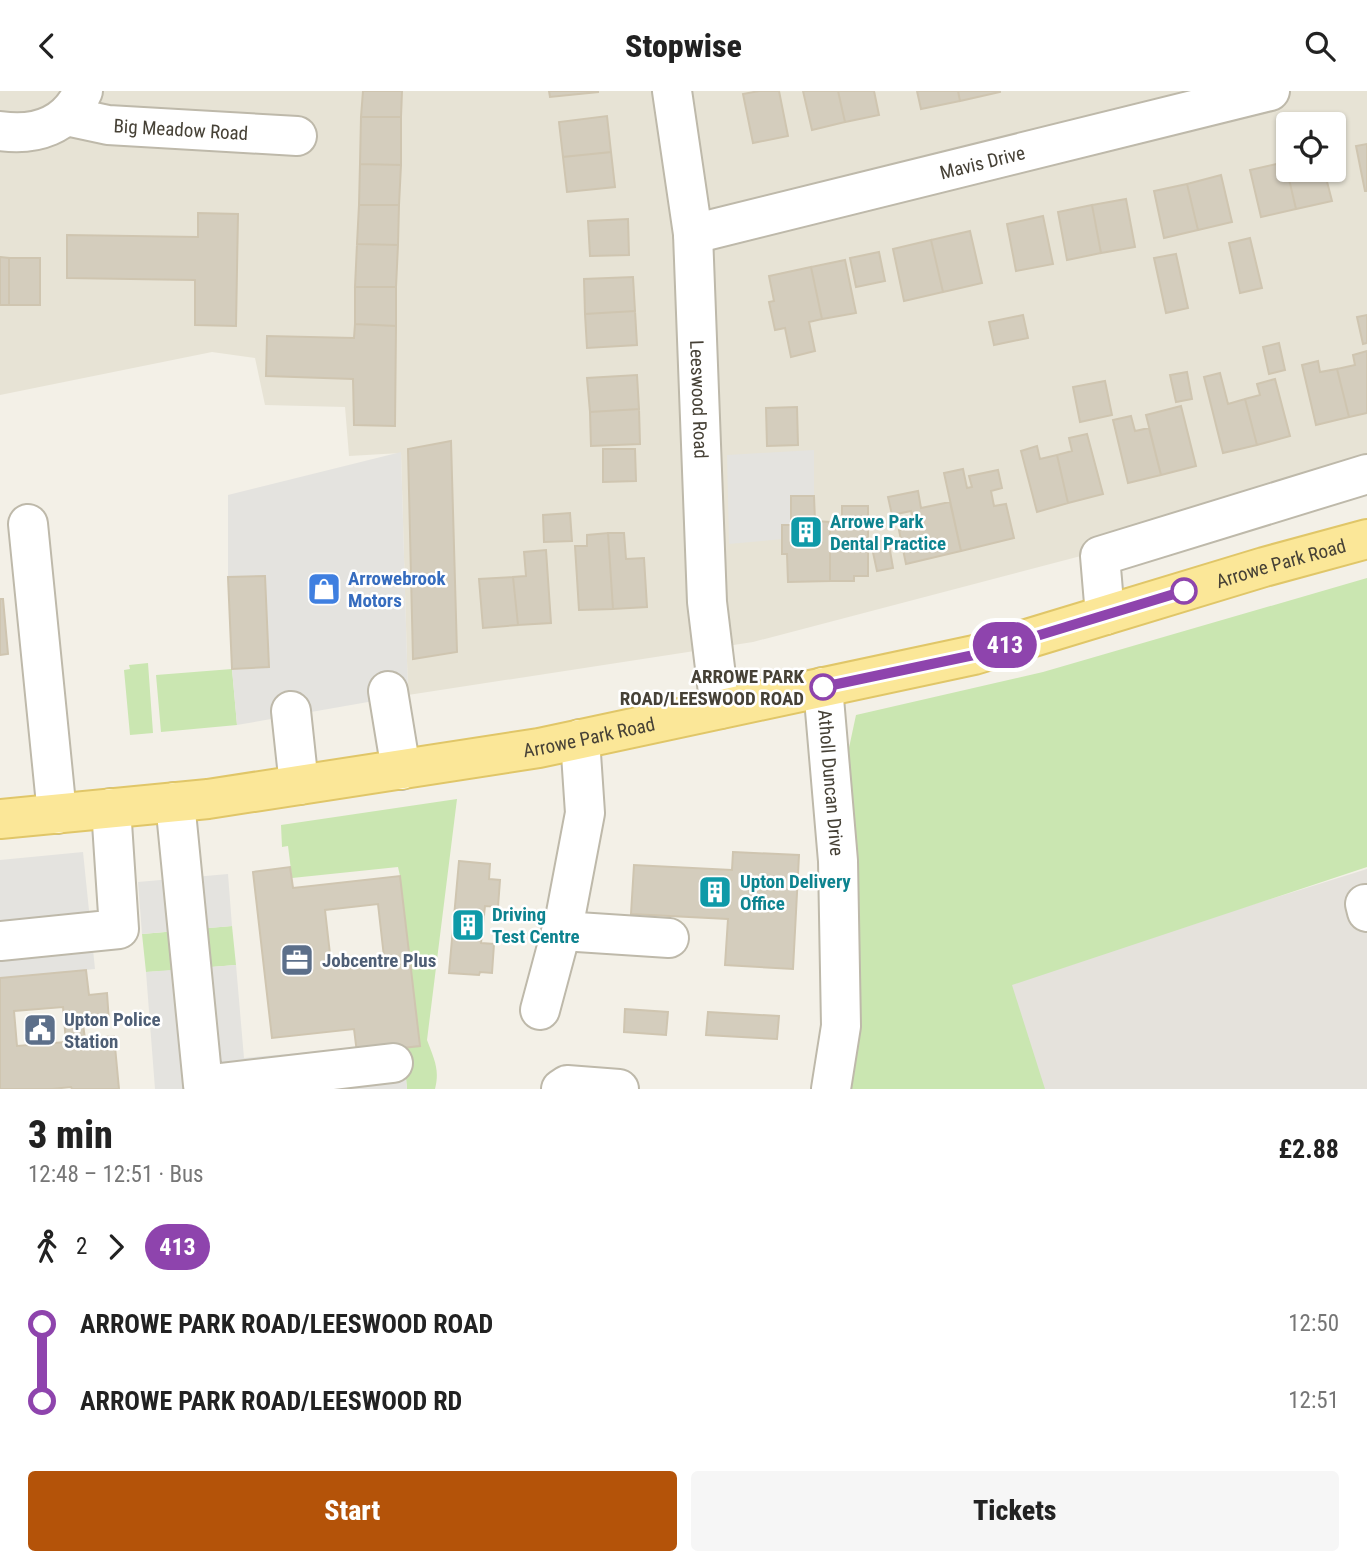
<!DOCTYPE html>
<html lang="en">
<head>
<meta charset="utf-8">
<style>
  body { margin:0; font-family:"Roboto Condensed",sans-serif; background:#f6f6f6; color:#222; height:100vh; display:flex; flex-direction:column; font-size:26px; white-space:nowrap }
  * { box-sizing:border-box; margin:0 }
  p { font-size:23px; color:#767676 }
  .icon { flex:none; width:38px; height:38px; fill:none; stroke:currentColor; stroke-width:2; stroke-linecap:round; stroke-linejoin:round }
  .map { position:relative; height:998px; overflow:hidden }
  .panel { display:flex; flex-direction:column; background:#fff; flex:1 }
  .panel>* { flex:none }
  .badge { padding:0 14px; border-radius:23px; font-size:24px; line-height:46px }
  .fabs { position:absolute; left:1276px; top:21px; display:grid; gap:14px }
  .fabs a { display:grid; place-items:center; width:70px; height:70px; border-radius:7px; background:#fff; box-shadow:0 2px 5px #0004; font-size:35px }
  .map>.badge { position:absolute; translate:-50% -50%; box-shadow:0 0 0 4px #fff }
  .legs { display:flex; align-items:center; gap:10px; height:77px; padding:0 28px; font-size:23px }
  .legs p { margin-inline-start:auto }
  .overview { display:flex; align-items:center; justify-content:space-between; height:119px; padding:0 28px }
  h1 { font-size:38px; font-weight:800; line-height:52px }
  .button { display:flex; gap:14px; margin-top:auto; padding:14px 28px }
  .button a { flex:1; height:80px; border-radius:7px; background:#b45309; color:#fff; font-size:28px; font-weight:800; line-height:80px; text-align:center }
  .button a+a { background:#f6f6f6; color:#222 }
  ul { padding:0 28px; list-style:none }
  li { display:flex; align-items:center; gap:24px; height:77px; font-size:26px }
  li i { display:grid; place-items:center; width:10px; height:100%; margin:0 9px; background:currentColor }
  li i::after { content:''; width:18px; height:18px; margin:-9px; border:5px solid; border-radius:50%; background:#fff }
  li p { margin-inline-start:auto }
  li:first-child i { background:linear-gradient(#0000 50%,currentColor 0) }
  li:last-child i { background:linear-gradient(currentColor 50%,#0000 0) }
  header { display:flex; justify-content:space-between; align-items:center; height:91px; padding:0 28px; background:#fff; font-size:32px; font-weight:800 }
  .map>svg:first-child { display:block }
  .residential { fill:#e7e3d5; fill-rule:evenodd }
  .industrial { fill:#e5e2dc }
  .green { fill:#cae6b1 }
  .parking { fill:#e4e3df }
  .building { fill:#d4cdbd; stroke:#cfc5b0; stroke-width:2; fill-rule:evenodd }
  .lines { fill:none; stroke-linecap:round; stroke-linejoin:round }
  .minor-casing { stroke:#beb9aa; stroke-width:42 }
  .major-casing { stroke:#e0c668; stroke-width:42 }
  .minor { stroke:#fff; stroke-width:38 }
  .major { stroke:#fbe798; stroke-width:38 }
  .line-1-casing { stroke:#fff; stroke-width:16 }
  .line-1 { stroke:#8e44ad; stroke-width:10 }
  .stop-1-dot { fill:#fff; stroke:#8e44ad; stroke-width:3.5 }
  .labels { text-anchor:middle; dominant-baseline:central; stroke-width:5; stroke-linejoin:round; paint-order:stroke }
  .street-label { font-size:19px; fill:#464136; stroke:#fff }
  .culture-label { font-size:19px; font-weight:bold; fill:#0d838f; stroke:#fff; text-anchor:start }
  .shop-label { font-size:19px; font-weight:bold; fill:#366cbe; stroke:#fff; text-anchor:start }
  .stop-label { font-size:19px; font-weight:bold; fill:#464136; stroke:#fff; text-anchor:end }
  .service-label { font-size:19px; font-weight:bold; fill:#4e5e75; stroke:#fff; text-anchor:start }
</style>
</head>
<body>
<header><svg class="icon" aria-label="back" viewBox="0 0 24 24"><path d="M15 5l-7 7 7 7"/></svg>Stopwise<svg class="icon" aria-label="search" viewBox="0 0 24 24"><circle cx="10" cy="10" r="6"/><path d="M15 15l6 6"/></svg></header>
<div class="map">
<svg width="1367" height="998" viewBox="0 0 1367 998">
  <rect width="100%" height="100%" fill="#f3f0e7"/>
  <path class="residential" d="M0,0h1367v397l-126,26 -488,128 -345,53 -7,-242 -52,3 -4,-49 -80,-2 -10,-47 -43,-6 -212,43zM1288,33h46v46h-46z"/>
  <path class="industrial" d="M1367,778v220h-370l-38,-93z"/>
  <path class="green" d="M1367,487v289l-355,118 33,104h-214l12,-313 13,-61 187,-43z
    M148,572l5,70 -23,2 -6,-65 6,-1 -1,-4z
    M232,578l5,56 -76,7 -5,-57z
    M457,708l-30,241c7,19 13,29 8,49h-28l-4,-41 17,-2 -20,-170 -2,-9 -106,11 -4,-32 -6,1 -1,-22z
    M232,835l4,39 -37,3 -3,-39z
    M177,840l4,39 -35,2 -4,-38z"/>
  <path class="parking" d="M814,359v46h-23v29h-9v14l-53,5 -2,-89z
    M401,361l7,243 -171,30 -5,-56 37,-2 -4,-91 -37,1v-82z
    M83,761l12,117 -95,9v-118z
    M228,783l4,52 -90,8 -4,-52z
    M236,874l8,93 112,-10h47l4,41h-252l-9,-117z"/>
  <path class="building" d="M363,0h39l-1,26h-40z
    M549,0h49v1l-48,5z
    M759,0h20l9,45 -35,7 -10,-49z
    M803,0h35l7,31 -33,8z
    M838,0h36l5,24 -34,7z
    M917,0h41l2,10 -39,8z
    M958,0h42v1l-40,9z
    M607,25l4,36 -48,5 -4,-35z
    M361,26h40v48l-41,-1z
    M1367,53v47h-2l-9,-45z
    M611,61l4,35 -48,5 -4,-35z
    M1288,70v9h36l8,31 -36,8 -11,-47z
    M1285,71l11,47 -35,8 -11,-47z
    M360,73l41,1 -2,40h-40z
    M1221,84l11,47 -34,8 -11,-46z
    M1187,93l11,46 -34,8 -10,-47z
    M1126,108l9,48 -34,6 -9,-48z
    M359,114h40l-1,40 -41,-1z
    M1092,114l9,48 -34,7 -9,-48z
    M198,122l40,1 -2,112 -41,-1v-45l-128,-2v-43l131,2z
    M1043,125l10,48 -37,7 -9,-47z
    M628,128l1,36 -39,1 -2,-35z
    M970,140l12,52 -39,9 -12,-52z
    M1250,147l12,50 -22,5 -11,-50z
    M931,149l12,52 -39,9 -11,-52z
    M357,153l41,1 -2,42h-41z
    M879,161l6,29 -29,6 -6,-29z
    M1176,163l12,54 -22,5 -12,-55z
    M0,166l9,1v47h-9z
    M9,167h31v47h-31z
    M845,169l11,53 -34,6 -11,-52z
    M811,176l11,52 -13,3 6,29 -24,6 -6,-29 -10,2 -6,-28 5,-1 -5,-25z
    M633,186l2,34 -50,3 -1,-35z
    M355,196h41v39l-41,-2z
    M635,220l2,34 -50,3 -2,-34z
    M1023,224l5,23 -34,7 -5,-23z
    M1367,224v28l-4,1 -6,-27z
    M355,233l41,2 -1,100 -41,-1 -1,-46 -87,-3 1,-40 87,2z
    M1279,252l6,27 -16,4 -6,-27z
    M1367,260v62l-18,4 -12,-48 18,-4 -2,-10z
    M1318,270l2,11 17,-3 12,48 -33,8 -14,-60z
    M1187,281l5,27 -16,3 -6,-27z
    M1220,282l8,31 17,-5 12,46 -34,8 -19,-76z
    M637,284l2,34 -49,3 -3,-34z
    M1275,288l15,57 -33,9 -12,-46 15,-4 -3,-11z
    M1105,290l7,34 -32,7 -7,-35z
    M1181,315l15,60 -35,9 -15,-60z
    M797,316l1,38 -31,1 -1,-38z
    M639,318l1,35 -49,2 -1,-34z
    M1131,325l4,15 14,-3 12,47 -33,8 -15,-63z
    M1087,343l16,60 -35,9 -11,-48 15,-4 -3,-13z
    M451,350l6,211 -44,7 -5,-210z
    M1037,355l3,13 17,-4 11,48 -31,9 -16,-61z
    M603,358h32l1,32 -33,1z
    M963,378l4,19 5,-1 -3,-11 29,-6 4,18 -11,3 3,15 12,-2 8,34 -53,13 -17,-78z
    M918,400l3,17 29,-6 11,49 -55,13 -7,-34 16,-3 -4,-16 -19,4 -4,-18z
    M791,405h23l1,25 15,1v59l-42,1 -1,-28h-5v-29h9z
    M842,415h26v70h-14v5h-24v-59h12z
    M570,422l2,28 -28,1 -1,-27z
    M608,442h16l2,26 18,-1 3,49 -34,2z
    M608,442l5,76 -34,1 -4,-64h12v-11z
    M888,448l5,29 -16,3 -6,-28z
    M546,459l5,73 -33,2 -5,-48 13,-1 -2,-24z
    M265,485l4,91 -37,2 -4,-92z
    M513,486l5,48 -35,3 -4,-49z
    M0,508h3l5,55 -8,1z
    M733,761l66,3 -6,114 -68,-4 3,-46 -97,-5 3,-49 98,5z
    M459,770l31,3 -1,15 11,1 -2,27 -13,-1 -4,37 13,1 -2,29 -12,-1 -1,3 -30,-2z
    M290,776l3,21 107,-12 20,170 -63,7 -3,-24 -82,9 -19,-166zM378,813l6,53 -53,6 -6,-53z
    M86,879l3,25 18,-2 2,29 -26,2 2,15 29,-3 5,53h-47l-1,-2 -19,2h-52v-111zM63,916l3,35 -49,4 -3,-35z
    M625,918l43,3 -2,23 -42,-3z
    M708,921l71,4 -2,23 -71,-4z"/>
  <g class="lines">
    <defs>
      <g id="minor">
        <path id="s1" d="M672,0l21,143 14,368 13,107"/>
        <path id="s2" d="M66,25l42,9 189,11"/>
        <path d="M0,40c35,5 68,-5 83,-40"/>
        <path id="s3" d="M693,143l577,-143"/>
        <path d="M28,433l29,290"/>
        <path d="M1105,524l-5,-59 267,-82"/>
        <path id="s4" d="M823,596l15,174 3,165 -10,63"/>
        <path d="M388,600l13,79"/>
        <path d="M291,620l8,74"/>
        <path d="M175,711l28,283 190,-22"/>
        <path d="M1365,813l2,8"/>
        <path d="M562,840l107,7"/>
        <path d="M0,850l119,-12 -8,-121"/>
        <path d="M540,919l26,-97 19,-100 -5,-74"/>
        <path d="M561,998l6,-4 52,4"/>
      </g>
      <g id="major">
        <path id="s5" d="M0,728l208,-20 331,-51 435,-93 290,-88 103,-28"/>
      </g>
    </defs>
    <use href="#minor" class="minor-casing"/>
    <use href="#major" class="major-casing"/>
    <use href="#minor" class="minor"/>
    <use href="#major" class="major"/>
  </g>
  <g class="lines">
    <defs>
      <path id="line-1" d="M823,596l151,-32 210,-64"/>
    </defs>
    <use href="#line-1" class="line-1-casing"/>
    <use href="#line-1" class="line-1"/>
  </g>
  <defs>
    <symbol id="building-square" viewBox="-11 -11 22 22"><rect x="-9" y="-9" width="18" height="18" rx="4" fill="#0f9aa8" stroke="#fff"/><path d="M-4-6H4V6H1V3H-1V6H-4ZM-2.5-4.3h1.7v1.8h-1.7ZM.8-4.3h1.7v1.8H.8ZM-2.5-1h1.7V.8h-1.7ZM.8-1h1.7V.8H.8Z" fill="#fff"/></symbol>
    <symbol id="shop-square" viewBox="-11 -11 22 22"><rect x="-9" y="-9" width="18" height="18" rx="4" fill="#3f7fe0" stroke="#fff"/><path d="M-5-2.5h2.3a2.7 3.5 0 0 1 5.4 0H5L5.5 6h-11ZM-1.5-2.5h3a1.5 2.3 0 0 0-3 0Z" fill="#fff"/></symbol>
    <symbol id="office-square" viewBox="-11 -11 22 22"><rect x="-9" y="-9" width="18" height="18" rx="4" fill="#5c6f8a" stroke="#fff"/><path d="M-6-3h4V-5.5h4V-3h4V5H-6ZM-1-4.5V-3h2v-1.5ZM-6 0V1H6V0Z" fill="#fff"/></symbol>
    <symbol id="civic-square" viewBox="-11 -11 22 22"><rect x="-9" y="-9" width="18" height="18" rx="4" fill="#5c6f8a" stroke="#fff"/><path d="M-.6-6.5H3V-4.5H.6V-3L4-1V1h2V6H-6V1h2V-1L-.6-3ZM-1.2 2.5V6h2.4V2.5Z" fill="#fff"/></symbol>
  </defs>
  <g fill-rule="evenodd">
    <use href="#building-square" x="787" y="422" width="38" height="38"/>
    <use href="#shop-square" x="305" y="479" width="38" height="38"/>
    <use href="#building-square" x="696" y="782" width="38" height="38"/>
    <use href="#building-square" x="449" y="815" width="38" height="38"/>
    <use href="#office-square" x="278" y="850" width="38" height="38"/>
    <use href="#civic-square" x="21" y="920" width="38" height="38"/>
  </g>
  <g class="stop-1-dot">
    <circle cx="1184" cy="500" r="12"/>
    <circle cx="823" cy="596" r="12"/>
  </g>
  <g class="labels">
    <g class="street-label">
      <text stroke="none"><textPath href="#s2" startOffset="116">Big Meadow Road</textPath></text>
      <text stroke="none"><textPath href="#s3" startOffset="298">Mavis Drive</textPath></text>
      <text stroke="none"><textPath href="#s1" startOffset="310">Leeswood Road</textPath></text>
      <text stroke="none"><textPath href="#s5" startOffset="1309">Arrowe Park Road</textPath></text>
      <text stroke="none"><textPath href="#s5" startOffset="595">Arrowe Park Road</textPath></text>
      <text stroke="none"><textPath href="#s4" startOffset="96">Atholl Duncan Drive</textPath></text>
    </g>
    <g class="culture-label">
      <text x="830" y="430">Arrowe Park<tspan x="830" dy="22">Dental Practice</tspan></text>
      <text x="740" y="790">Upton Delivery<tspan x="740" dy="22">Office</tspan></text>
      <text x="492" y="823">Driving<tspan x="492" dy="22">Test Centre</tspan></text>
    </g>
    <g class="shop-label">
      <text x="348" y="487">Arrowebrook<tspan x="348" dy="22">Motors</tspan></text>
    </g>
    <g class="stop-label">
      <text x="804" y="585">ARROWE PARK<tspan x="804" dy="22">ROAD/LEESWOOD ROAD</tspan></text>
    </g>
    <g class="service-label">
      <text x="322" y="869">Jobcentre Plus</text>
      <text x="64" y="928">Upton Police<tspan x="64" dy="22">Station</tspan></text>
    </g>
  </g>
</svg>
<div class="fabs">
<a><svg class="icon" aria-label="locate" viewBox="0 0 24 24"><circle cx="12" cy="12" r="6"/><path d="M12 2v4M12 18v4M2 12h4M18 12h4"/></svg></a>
</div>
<b class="badge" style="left:1005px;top:554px;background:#8e44ad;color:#fff">413</b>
</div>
<section class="panel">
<div class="overview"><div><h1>3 min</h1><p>12:48 – 12:51 · Bus</p></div><b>£2.88</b></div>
<div class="legs"><svg class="icon" aria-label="walk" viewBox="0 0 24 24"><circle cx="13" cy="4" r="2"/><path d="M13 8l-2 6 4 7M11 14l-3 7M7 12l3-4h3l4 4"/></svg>2<svg class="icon" aria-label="forward" viewBox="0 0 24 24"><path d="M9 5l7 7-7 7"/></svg><b class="badge" style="background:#8e44ad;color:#fff">413</b></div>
<ul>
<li><i style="color:#8e44ad"></i><b>ARROWE PARK ROAD/LEESWOOD ROAD</b><p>12:50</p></li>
<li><i style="color:#8e44ad"></i><b>ARROWE PARK ROAD/LEESWOOD RD</b><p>12:51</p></li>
</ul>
<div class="button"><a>Start</a><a>Tickets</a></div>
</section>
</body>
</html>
